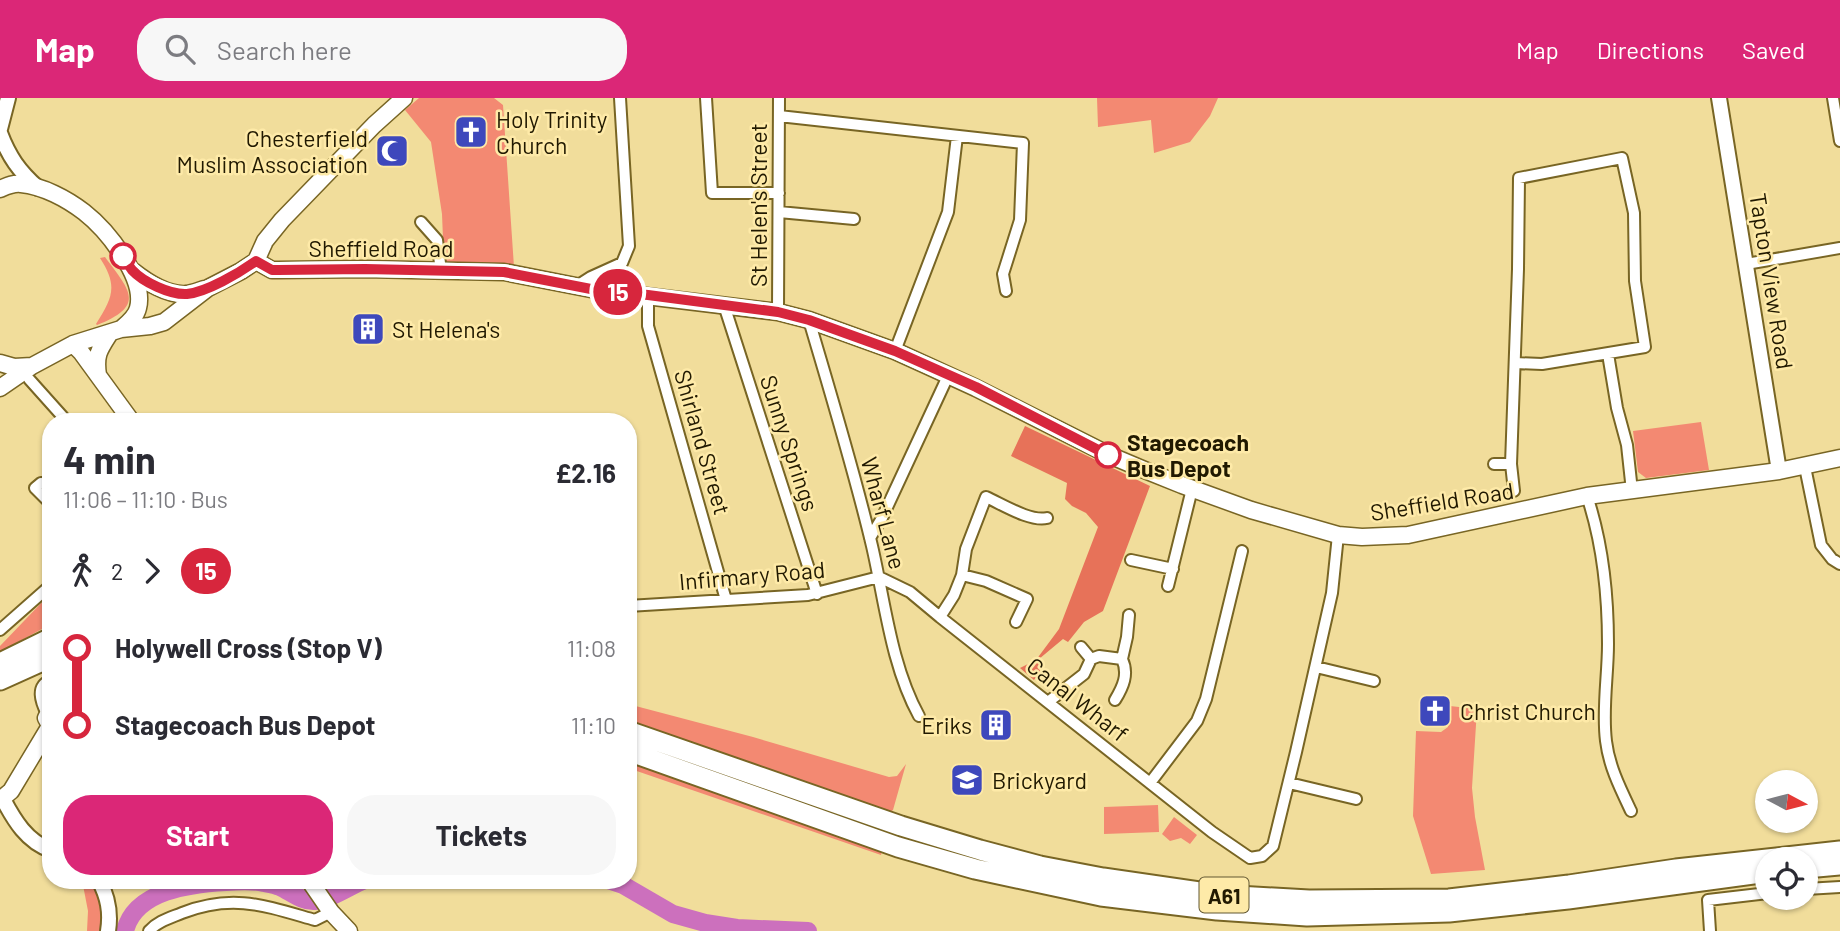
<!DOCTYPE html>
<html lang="en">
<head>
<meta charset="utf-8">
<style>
  body { margin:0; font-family:Barlow,sans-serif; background:#f7f7f7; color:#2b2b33; height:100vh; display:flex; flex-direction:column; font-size:26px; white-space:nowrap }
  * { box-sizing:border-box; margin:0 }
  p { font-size:23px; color:#7c7c81 }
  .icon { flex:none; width:38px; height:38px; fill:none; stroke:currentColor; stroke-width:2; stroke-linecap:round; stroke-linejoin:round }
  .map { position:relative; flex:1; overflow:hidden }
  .details { position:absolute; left:42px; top:315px; width:595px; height:476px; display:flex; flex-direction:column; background:#fff; border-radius:28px; box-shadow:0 2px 5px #0004 }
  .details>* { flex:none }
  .badge { padding:0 14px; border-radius:23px; font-size:24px; line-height:46px }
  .needle { width:46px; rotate:97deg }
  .tools { position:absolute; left:1755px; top:672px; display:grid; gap:14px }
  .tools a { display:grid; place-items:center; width:63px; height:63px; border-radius:50%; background:#fff; box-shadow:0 2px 5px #0004; font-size:35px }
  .map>.badge { position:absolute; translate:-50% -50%; box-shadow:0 0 0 4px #fff }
  .legs { display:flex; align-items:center; gap:10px; height:77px; padding:0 21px; font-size:23px }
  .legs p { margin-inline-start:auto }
  .head { display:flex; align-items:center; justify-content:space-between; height:119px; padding:0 21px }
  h1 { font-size:38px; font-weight:700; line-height:52px }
  .action { display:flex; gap:14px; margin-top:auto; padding:14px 21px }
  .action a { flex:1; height:80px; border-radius:28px; background:#db2777; color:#fff; font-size:28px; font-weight:700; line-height:80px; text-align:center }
  .action a+a { background:#f7f7f7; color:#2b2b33 }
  ul { padding:0 21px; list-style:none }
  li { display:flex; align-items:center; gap:24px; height:77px; font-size:26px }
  li i { display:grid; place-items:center; width:10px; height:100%; margin:0 9px; background:currentColor }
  li i::after { content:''; width:18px; height:18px; margin:-9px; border:5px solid; border-radius:50%; background:#fff }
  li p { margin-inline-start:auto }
  li:first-child i { background:linear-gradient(#0000 50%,currentColor 0) }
  li:last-child i { background:linear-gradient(currentColor 50%,#0000 0) }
  header { display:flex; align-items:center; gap:42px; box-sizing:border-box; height:98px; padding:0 35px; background:#db2777; color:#fff }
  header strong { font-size:33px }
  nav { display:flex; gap:38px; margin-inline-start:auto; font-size:24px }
  .search { width:490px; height:63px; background:#f7f7f7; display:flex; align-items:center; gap:18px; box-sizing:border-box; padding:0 24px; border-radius:28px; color:#7c7c81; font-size:26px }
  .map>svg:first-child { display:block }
  .green { fill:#f38972 }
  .forest { fill:#e77259 }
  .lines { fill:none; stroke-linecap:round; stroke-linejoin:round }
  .river { stroke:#cc70bd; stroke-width:18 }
  .minor-casing { stroke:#786524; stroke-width:14 }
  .tertiary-casing { stroke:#786524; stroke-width:18 }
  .secondary-casing { stroke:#786524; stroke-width:19 }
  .trunk-casing { stroke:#786524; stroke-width:23 }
  .minor { stroke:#fff; stroke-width:10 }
  .tertiary { stroke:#fff; stroke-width:14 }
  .secondary { stroke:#fff; stroke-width:16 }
  .trunk { stroke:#fff; stroke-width:19 }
  .line-1-casing { stroke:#fff; stroke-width:16 }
  .line-1 { stroke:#d7263d; stroke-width:10 }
  .stop-1-dot { fill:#fff; stroke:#d7263d; stroke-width:3.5 }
  .labels { text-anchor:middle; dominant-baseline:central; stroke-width:5; stroke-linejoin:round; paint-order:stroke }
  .shield { fill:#feeaa8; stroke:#635833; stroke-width:2 }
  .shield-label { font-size:21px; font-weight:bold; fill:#211901 }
  .poi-label { font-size:23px; fill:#211901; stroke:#feeaa8; text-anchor:start }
  .street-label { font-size:23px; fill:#211901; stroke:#feeaa8 }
  .stop-label { font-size:23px; font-weight:bold; fill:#211901; stroke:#feeaa8; text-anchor:start }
</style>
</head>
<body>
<header>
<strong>Map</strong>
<div class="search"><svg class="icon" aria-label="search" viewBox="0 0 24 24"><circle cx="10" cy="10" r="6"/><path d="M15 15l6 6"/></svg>Search here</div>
<nav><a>Map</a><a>Directions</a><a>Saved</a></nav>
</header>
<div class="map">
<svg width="1840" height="833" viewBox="0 0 1840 833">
  <rect width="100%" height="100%" fill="#f1dd9b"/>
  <path class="green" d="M419,0h75l9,7 11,162 -70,-4 -2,-49 -11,-72 -26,-32z
    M1097,0h121l-8,18 -20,26 -36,11 -3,-33 -53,7z
    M105,159c24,33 42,48 -8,68l-1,-1c17,-27 22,-38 4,-66z
    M1701,324l8,48 -63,8 -8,-6 -5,-41z
    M47,499l4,3v24l-51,28v-6z
    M628,606l125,33 136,40 8,-1 9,-12 -13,46 -8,6 -257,-91z
    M1450,608l27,3 -5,79 3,29 10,53 -54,4 -18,-58 3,-85 25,1 7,-5z
    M628,663l177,64 77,25 -1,5 -253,-87z
    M1158,707l1,27 -55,2v-27z
    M1174,719l23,18 -7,9 -9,-6 -11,3 -8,-7z
    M82,782h12l9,23 -1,28h-15l1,-20z"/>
  <path class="forest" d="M1025,328l125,60 -47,125 -19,11 -16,20 -5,-3 -24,20 4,8 -9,13 -14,-12 16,-8 23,-31 39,-102 -12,-14 -14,-7 -7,-7 2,-16 -56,-27z"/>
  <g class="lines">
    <path class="river" d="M608,782l15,5 50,29 32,9 32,5 71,3
      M125,833c10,-41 66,-47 101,-49 12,-1 26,-2 38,1 5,1 11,2 16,4 11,5 22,15 35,14 15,-1 35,-15 50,-21"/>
    <defs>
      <path id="minor" d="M706,0l6,95h67
        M1833,0l7,43
        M779,18l244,27 -3,77 -17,54 3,17
        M779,114l75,7
        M421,124l16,18 4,31
        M1746,166l94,-16
        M577,188l14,-9 31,-14 7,-17 -9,-148
        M648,197v31l78,274
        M724,207l93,289
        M778,214l1,-214
        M809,222c22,75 45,150 63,226 13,56 19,119 47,170
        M895,253l53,-139 9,-76
        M1608,256l9,54 10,37 5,46
        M29,281l34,38
        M1494,366h17
        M1805,369l16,78 11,14 8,5
        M41,385l-6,5 16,16
        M1514,393l-3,-27 7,-195 1,-91 103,-20 12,55 1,68 10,66 -103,17 -27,-1
        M1587,398c16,48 21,98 21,148 0,32 -6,65 -2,97 3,25 14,47 25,70
        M870,440l12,-20 66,-142
        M1131,462l42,9
        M962,477l24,6 41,18 -11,23
        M879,479l31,15 30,25 272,215 38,26 12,-2 11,-10 23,-94 36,-159 6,-58
        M1168,488l24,-97
        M628,508l180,-11 71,-18
        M940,519l14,-22 8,-20 4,-26 20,-52c16,7 44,25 61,21
        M0,532l51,-45
        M1081,549l10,12
        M1316,569l58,14
        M1115,602c8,-13 14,-26 7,-41
        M1048,604l36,-28 7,-15 8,-3 23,3 5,-22 2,-22
        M47,616c-6,-12 -12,-28 4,-34
        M1150,685l47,-62 9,-22 36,-148
        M1289,685l67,16
        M1806,791l34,-2
        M149,833c9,-10 21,-13 33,-18 51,-20 84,-7 133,7l16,-8
        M1710,833l-2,-31 60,-7"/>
      <path id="tertiary" d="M1719,0l60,373
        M0,31l8,-31
        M0,35c9,24 19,38 38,55
        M3,701c11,21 24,43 48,51
        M99,782c9,17 12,32 9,51"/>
      <path id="secondary" d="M0,91c7,-3 13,-6 21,-5 22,2 46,15 63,28 23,18 62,66 54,96 -2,9 -10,15 -17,21
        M256,163l16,9h6l87,-1 139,3 92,18 182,22 31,8 86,31 33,15 48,22 133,67 38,16 35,14 69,25 87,25 24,2 46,-2 179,-39 192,-25 61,-13
        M256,163l9,-20 17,-21 92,-95 30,-27
        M133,173c14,11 34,25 54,23 5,-1 12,-3 17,-5
        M73,246l8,8 51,70
        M0,265l14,4 18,-1
        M98,277c-3,-20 1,-25 12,-42
        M0,290l32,-22 41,-22 48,-15 29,-3 14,-4 44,-34 33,-17 15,-10
        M51,610l-5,10 5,9
        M0,702l11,-9 39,-65
        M309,782l22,32 18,19"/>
      <path id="trunk" d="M0,565l51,-25
        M0,582l51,-23
        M628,633l273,95 79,24 60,16 63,12 117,17 89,5 140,-1 120,-14 107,-16 164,-18
        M628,653l270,96 77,22 126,27 116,14 90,6 142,-4 119,-13 200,-27
        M1806,770l34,-3"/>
    </defs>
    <use href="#minor" class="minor-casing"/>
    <use href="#tertiary" class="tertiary-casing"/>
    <use href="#secondary" class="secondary-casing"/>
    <use href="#trunk" class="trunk-casing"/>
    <use href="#minor" class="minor"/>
    <use href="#tertiary" class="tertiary"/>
    <use href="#secondary" class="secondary"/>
    <use href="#trunk" class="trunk"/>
  </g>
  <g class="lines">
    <defs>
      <path id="line-1" d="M123,158c3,5 6,10 9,14 11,12 38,25 55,24 20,-2 52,-21 69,-33l16,9h6l87,-1 139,3 92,18 52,5 130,17 31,8 86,31 81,36 132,68"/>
    </defs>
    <use href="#line-1" class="line-1-casing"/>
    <use href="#line-1" class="line-1"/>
  </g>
  <defs>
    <symbol id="church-square" viewBox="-11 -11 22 22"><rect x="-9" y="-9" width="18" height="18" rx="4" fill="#3e48bc" stroke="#feeaa8"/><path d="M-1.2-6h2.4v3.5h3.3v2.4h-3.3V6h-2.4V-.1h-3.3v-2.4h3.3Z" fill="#fff"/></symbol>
    <symbol id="mosque-square" viewBox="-11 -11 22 22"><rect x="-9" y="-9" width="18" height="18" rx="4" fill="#3e48bc" stroke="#feeaa8"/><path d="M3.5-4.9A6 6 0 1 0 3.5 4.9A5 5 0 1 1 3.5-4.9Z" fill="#fff"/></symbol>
    <symbol id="building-square" viewBox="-11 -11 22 22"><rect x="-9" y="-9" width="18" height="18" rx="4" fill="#3e48bc" stroke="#feeaa8"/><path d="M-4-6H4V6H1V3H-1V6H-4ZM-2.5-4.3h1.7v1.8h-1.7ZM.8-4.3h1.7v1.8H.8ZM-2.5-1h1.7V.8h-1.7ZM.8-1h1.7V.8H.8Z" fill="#fff"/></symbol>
    <symbol id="university-square" viewBox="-11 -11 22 22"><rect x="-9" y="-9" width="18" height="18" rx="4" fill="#3e48bc" stroke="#feeaa8"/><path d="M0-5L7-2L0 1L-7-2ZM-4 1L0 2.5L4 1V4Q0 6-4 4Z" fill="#fff"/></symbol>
  </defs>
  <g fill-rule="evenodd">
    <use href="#church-square" x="452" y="15" width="38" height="38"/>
    <use href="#mosque-square" x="373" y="34" width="38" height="38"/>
    <use href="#building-square" x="349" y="212" width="38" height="38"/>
    <use href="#church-square" x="1416" y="594" width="38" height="38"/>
    <use href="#building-square" x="977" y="608" width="38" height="38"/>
    <use href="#university-square" x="948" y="663" width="38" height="38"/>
  </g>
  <g class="stop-1-dot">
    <circle cx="123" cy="158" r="12"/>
    <circle cx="1108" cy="357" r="12"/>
  </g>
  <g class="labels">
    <rect class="shield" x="1199.5" y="779.5" width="49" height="35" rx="5"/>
    <g class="shield-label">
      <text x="1224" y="797">A61</text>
    </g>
    <g class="poi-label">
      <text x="496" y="21">Holy Trinity<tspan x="496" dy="26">Church</tspan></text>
      <text x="368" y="40" text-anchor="end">Chesterfield<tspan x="368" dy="26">Muslim Association</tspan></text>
      <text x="392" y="231">St Helena's</text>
      <text x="1460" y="613">Christ Church</text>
      <text x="972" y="627" text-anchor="end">Eriks</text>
      <text x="992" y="682">Brickyard</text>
    </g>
    <g class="street-label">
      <text transform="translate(758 107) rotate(-90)">St Helen's Street</text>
      <text x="381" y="150">Sheffield Road</text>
      <text transform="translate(1772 183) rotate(81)">Tapton View Road</text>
      <text transform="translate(703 344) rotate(74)">Shirland Street</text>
      <text transform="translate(790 345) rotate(72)">Sunny Springs</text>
      <text transform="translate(1442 403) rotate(-9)">Sheffield Road</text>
      <text transform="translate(884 415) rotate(75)">Wharf Lane</text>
      <text transform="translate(752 477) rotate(-5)">Infirmary Road</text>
      <text transform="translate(1078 601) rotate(38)">Canal Wharf</text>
    </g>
    <g class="stop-label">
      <text x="1127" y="344">Stagecoach<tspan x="1127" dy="26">Bus Depot</tspan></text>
    </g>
  </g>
</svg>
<div class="tools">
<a><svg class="needle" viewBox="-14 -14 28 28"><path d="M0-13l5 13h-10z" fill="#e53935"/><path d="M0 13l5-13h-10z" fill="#7c7c81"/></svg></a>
<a><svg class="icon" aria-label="locate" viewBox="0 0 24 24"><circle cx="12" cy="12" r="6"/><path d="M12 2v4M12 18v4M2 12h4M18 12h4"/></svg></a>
</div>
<b class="badge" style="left:618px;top:194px;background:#d7263d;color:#fff">15</b>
<section class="details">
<div class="head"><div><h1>4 min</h1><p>11:06 – 11:10 · Bus</p></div><b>£2.16</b></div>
<div class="legs"><svg class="icon" aria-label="walk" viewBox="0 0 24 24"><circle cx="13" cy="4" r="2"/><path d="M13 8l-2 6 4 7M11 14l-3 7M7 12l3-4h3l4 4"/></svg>2<svg class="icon" aria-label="forward" viewBox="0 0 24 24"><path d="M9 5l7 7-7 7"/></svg><b class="badge" style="background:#d7263d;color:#fff">15</b></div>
<ul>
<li><i style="color:#d7263d"></i><b>Holywell Cross (Stop V)</b><p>11:08</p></li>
<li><i style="color:#d7263d"></i><b>Stagecoach Bus Depot</b><p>11:10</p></li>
</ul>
<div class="action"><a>Start</a><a>Tickets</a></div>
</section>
</div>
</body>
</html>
